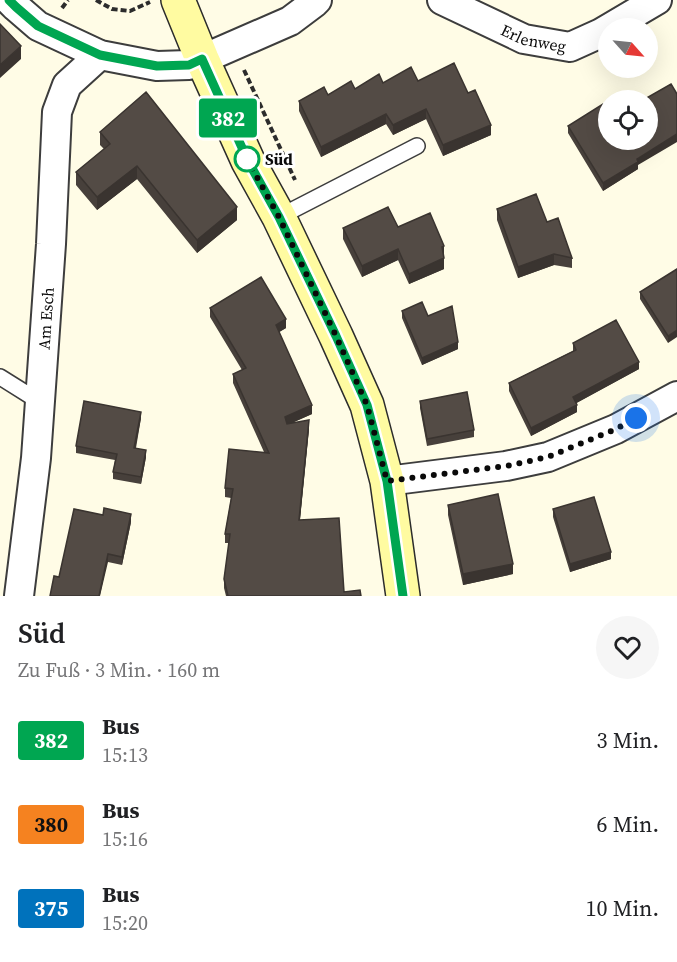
<!DOCTYPE html>
<html lang="de">
<head>
<meta charset="utf-8">
<style>
  body { margin:0; font-family:"Source Serif 4",serif; background:#f6f6f6; color:#202124; height:100vh; display:flex; flex-direction:column; font-size:22px; white-space:nowrap }
  * { box-sizing:border-box; margin:0 }
  p { font-size:20px; color:#757577 }
  .icon { flex:none; width:33px; height:33px; fill:none; stroke:currentColor; stroke-width:2; stroke-linecap:round; stroke-linejoin:round }
  .map { position:relative; height:596px; overflow:hidden }
  .drawer { display:flex; flex-direction:column; background:#fff; flex:1 }
  .drawer>* { flex:none }
  .badge { padding:0 12px; border-radius:4px; font-size:21px; line-height:39px }
  .needle { width:39px; rotate:117deg }
  .fabs { position:absolute; left:598px; top:18px; display:grid; gap:12px }
  .fabs a { display:grid; place-items:center; width:60px; height:60px; border-radius:50%; background:#fff; box-shadow:0 6px 24px #0002; font-size:30px }
  .you { position:absolute; width:30px; height:30px; margin:-15px; border:4px solid #fff; border-radius:50%; background:#1a73e8; box-shadow:0 0 0 9px #1a73e833 }
  .map>.badge { position:absolute; translate:-50% -50%; box-shadow:0 0 0 3px #fff }
  .round { display:grid; place-items:center; flex:none; width:63px; height:63px; border-radius:32px; background:#f6f6f6 }
  .head { display:flex; align-items:center; justify-content:space-between; height:102px; padding:0 18px }
  h1 { font-size:28px; font-weight:600; line-height:45px }
  ul { padding:0; list-style:none }
  li { display:flex; align-items:center; gap:18px; height:84px; padding:0 18px }
  li div { flex:1 }
  li b { display:block; font-size:22px }
  li em { font-style:normal }
  li .badge { min-width:66px; font-weight:700; text-align:center }
  .map>svg:first-child { display:block }
  .lines { fill:none; stroke-linecap:round; stroke-linejoin:round }
  .service-casing { stroke:#3d3d3d; stroke-width:18 }
  .minor-casing { stroke:#3d3d3d; stroke-width:32 }
  .secondary-casing { stroke:#2c2c2c; stroke-width:36 }
  .path { stroke:#2c2c2c; stroke-width:4; stroke-dasharray:6 3; stroke-linecap:butt }
  .service { stroke:#fff; stroke-width:15 }
  .minor { stroke:#fff; stroke-width:28 }
  .secondary { stroke:#fffba1; stroke-width:33 }
  .wall { fill:#47403b }
  .shaded-wall { fill:#3a3430 }
  .building { fill:#534b45; stroke:#3a3430; stroke-width:1.5 }
  .line-casing { stroke:#fff; stroke-width:14 }
  .line { stroke:#00a651; stroke-width:9 }
  .walk { stroke:#0a0a0a; stroke-width:6; stroke-dasharray:0 10.8 }
  .stop-dot { fill:#fff; stroke:#00a651; stroke-width:3 }
  .labels { text-anchor:middle; dominant-baseline:central; stroke-width:6; stroke-linejoin:round; paint-order:stroke }
  .street-label { font-size:16px; fill:#0a0a0a; stroke:#fff }
  .stop-label { font-size:16px; font-weight:bold; fill:#0a0a0a; stroke:#fff; text-anchor:start }
</style>
</head>
<body>
<div class="map">
<svg width="677" height="596" viewBox="0 0 677 596">
  <rect width="100%" height="100%" fill="#fffce6"/>
  <g class="lines">
    <defs>
      <path id="service" d="M279,217l138,-71
        M0,377l40,25"/>
      <g id="minor">
        <path d="M9,0l7,7 22,19 62,29 57,11 32,-1 101,-44 24,-18 3,-3"/>
        <path id="s1" d="M442,0l82,39 46,8 31,-14 56,-33"/>
        <path d="M387,481l119,-15 42,-9 68,-28 61,-33"/>
        <path id="s2" d="M19,596l17,-138 15,-214 6,-132 10,-27 33,-30"/>
      </g>
      <path id="secondary" d="M178,0l24,59 46,102 31,56 57,119 31,69 20,76 16,115"/>
    </defs>
    <use href="#service" class="service-casing"/>
    <use href="#minor" class="minor-casing"/>
    <use href="#secondary" class="secondary-casing"/>
    <path class="path" d="M96,0l16,9 18,2 20,-9
      M62,8l6,-8
      M244,70l51,110"/>
    <use href="#service" class="service"/>
    <use href="#minor" class="minor"/>
    <use href="#secondary" class="secondary"/>
  </g>
  <path class="wall" d="M418,81l50,12 23,42 -48,21 -17,-37 -33,16 -7,-11 -65,33 -22,-46v-10l84,-18z
    M568,126l41,14 29,25v4l-35,22 -35,-58z
    M100,132l137,88 -40,33 -60,-74 -40,31 -21,-25v-13l28,-23 -4,-4z
    M497,209l50,13 25,36v10l-18,-3 -36,13 -21,-58z
    M343,228l101,29h-1l1,12 -35,15 -11,-24 -36,17 -19,-38z
    M677,269l-9,74 -28,-44v-7z
    M210,308l76,20 -7,4 33,82 -18,8 15,7 -9,91 44,72 17,4h-135l-2,-8v-9l5,-36h-4v-9l6,-36 -6,-1v-9l39,-36 -31,-69v-9l9,-4 -32,-53z
    M402,311l26,5 30,33 -36,16 -20,-47z
    M573,343l66,26 -63,34 1,9 -46,24 -22,-45v-8l64,-32z
    M420,401l54,29v7l-47,9 -7,-38z
    M141,418l-5,30 10,9 -5,27 -28,-5v-7l2,-12 -39,-7v-7z
    M448,505l65,69 -50,11 -15,-70z
    M553,509l58,50 -41,13 -17,-55z
    M131,522l-9,43 -14,-3 -49,15z"/>
  <path class="shaded-wall" d="M21,46v13l-21,19v-13z
    M426,109v10l-33,16v-10z
    M386,114v10l-65,33v-10z
    M491,125v10l-48,21v-11z
    M677,134v8l-39,23v4l-35,22v-8l34,-24z
    M137,166v13l-40,31v-13z
    M237,207v13l-40,33v-13z
    M444,246v11l-2,1v-11z
    M398,249v11l-36,17v-11z
    M554,254v11l-36,13v-11z
    M444,258v11l-35,15v-10z
    M286,319v9l-10,6v-9z
    M677,330v7l-9,6v-7z
    M458,342v7l-36,16v-7z
    M639,362v7l-66,36v-8z
    M312,405v9l-27,12v-9z
    M577,405v7l-46,24v-8z
    M141,412v6l-7,37v-7z
    M309,420v9l-10,100v-9z
    M146,450v7l-5,27v-7z
    M131,514v8l-9,43v-8z
    M611,552v7l-41,13v-8z
    M108,554v8l-8,34h-1z
    M513,564v10l-50,11v-11z"/>
  <path class="building" d="M0,24l21,22 -21,19z
    M454,63l14,30 7,-3 16,35 -48,20 -17,-36 -33,16 -7,-11 -65,33 -22,-46 25,-14 4,8 23,-14 4,8 24,-15 4,9 28,-16 7,14z
    M671,84l6,10v40l-40,25 1,3 -35,21 -35,-57 35,-22 6,9v27h39v-40h-5z
    M146,92l91,115 -40,33 -60,-74 -40,31 -21,-25 34,-28 -10,-12z
    M536,194l11,28 11,-4 14,40 -18,-4 -36,13 -21,-58z
    M388,207l10,20 32,-14 14,33 -2,1 2,11 -35,16 -11,-25 -36,17 -19,-38z
    M677,269v61l-9,6 -28,-44z
    M261,277l25,42 -10,6 36,80 -27,12 2,7 22,-4 -10,100 40,-2 5,74 16,-2 1,6h-133l-4,-17 6,-45h-5l8,-45 -8,-1 4,-39 40,4 -36,-79 13,-6 -36,-60z
    M422,302l6,14 24,-10 6,36 -36,16 -20,-47z
    M616,320l23,42 -66,35 4,8 -46,23 -22,-45 67,-33 -3,-7z
    M467,392l7,38 -47,9 -7,-38z
    M84,401l57,11 -7,36 12,2 -5,27 -28,-5 4,-18 -41,-8z
    M498,494l15,70 -50,10 -15,-69z
    M594,497l17,55 -41,12 -17,-55z
    M104,508l27,6 -9,43 -14,-3 -9,42h-49l4,-20 5,1 15,-68 29,6z"/>
  <g class="lines">
    <defs>
      <path id="line" d="M9,0l7,7 22,19 62,29 57,11 32,-1 13,-6 46,102 31,56 57,119 31,69 20,76 16,115"/>
    </defs>
    <use href="#line" class="line-casing"/>
    <use href="#line" class="line"/>
    <path class="walk" d="M247,159l32,58 57,119 31,69 20,76 119,-15 42,-9 68,-28 20,-11"/>
  </g>
  <circle class="stop-dot" cx="247" cy="159" r="12"/>
  <g class="labels">
    <g class="street-label">
      <text stroke="none"><textPath href="#s1" startOffset="100">Erlenweg</textPath></text>
      <text stroke="none"><textPath href="#s2" startOffset="279">Am Esch</textPath></text>
    </g>
    <g class="stop-label">
      <text x="265" y="159">Süd</text>
    </g>
  </g>
</svg>
<div class="fabs">
<a><svg class="needle" viewBox="-14 -14 28 28"><path d="M0-13l5 13h-10z" fill="#e53935"/><path d="M0 13l5-13h-10z" fill="#757577"/></svg></a>
<a><svg class="icon" aria-label="locate" viewBox="0 0 24 24"><circle cx="12" cy="12" r="6"/><path d="M12 2v4M12 18v4M2 12h4M18 12h4"/></svg></a>
</div>
<div class="you" style="left:636px;top:418px"></div>
<b class="badge" style="left:228px;top:118px;background:#00a651;color:#fff">382</b>
</div>
<section class="drawer">
<div class="head"><div><h1>Süd</h1><p>Zu Fuß · 3 Min. · 160 m</p></div><a class="round"><svg class="icon" aria-label="heart" viewBox="0 0 24 24"><path d="M12 20l-8-8c-3-5 5-10 8-4 3-6 11-1 8 4z"/></svg></a></div>
<ul>
<li><span class="badge" style="background:#00a651;color:#fff">382</span><div><b>Bus</b><p>15:13</p></div><em>3 Min.</em></li>
<li><span class="badge" style="background:#f58220;color:#111">380</span><div><b>Bus</b><p>15:16</p></div><em>6 Min.</em></li>
<li><span class="badge" style="background:#0072bc;color:#fff">375</span><div><b>Bus</b><p>15:20</p></div><em>10 Min.</em></li>
</ul>
</section>
</body>
</html>
